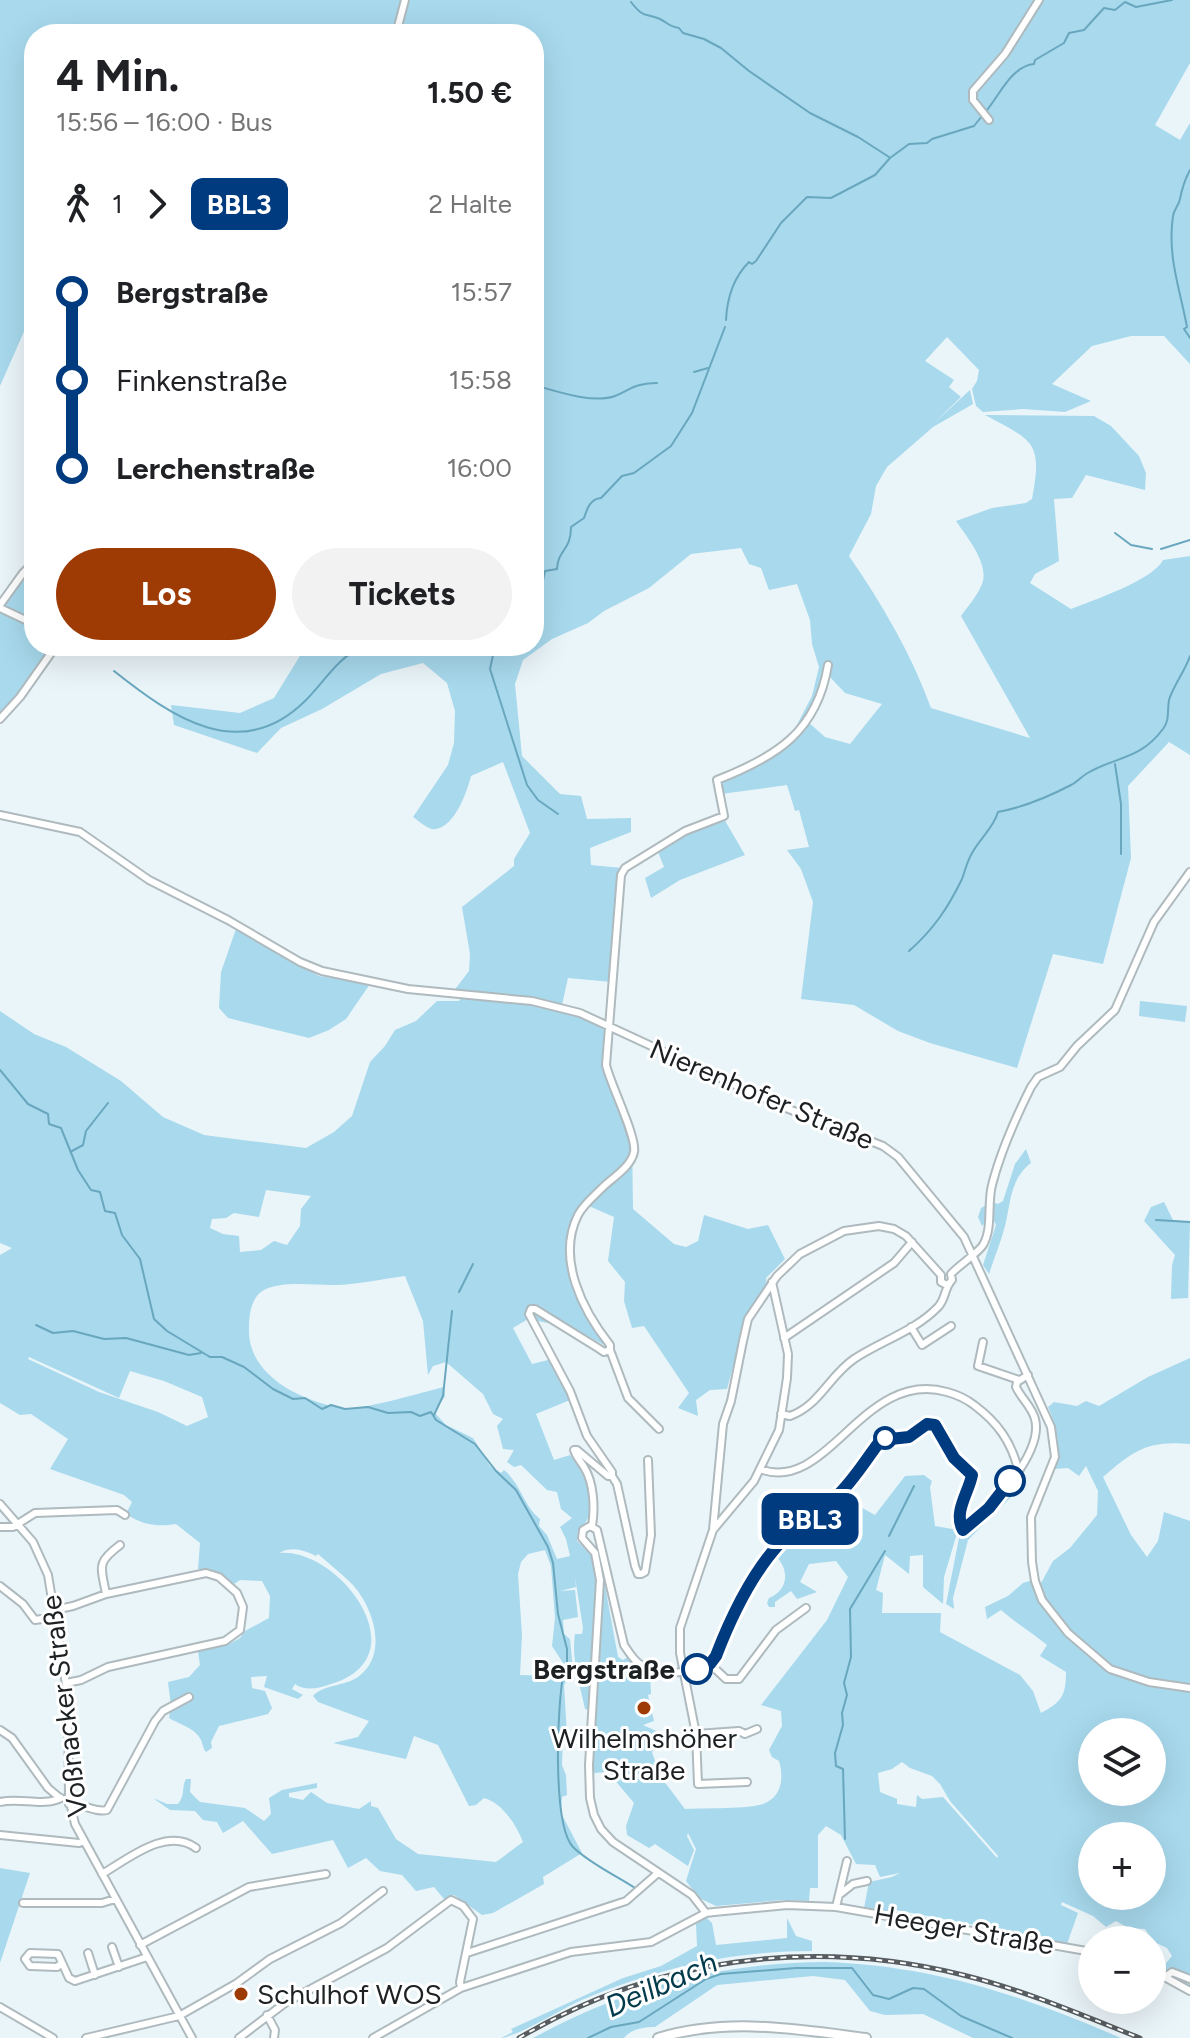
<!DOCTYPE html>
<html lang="de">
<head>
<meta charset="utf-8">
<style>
  body { margin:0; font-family:Figtree,sans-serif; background:#f2f2f2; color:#202124; height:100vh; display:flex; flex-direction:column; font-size:30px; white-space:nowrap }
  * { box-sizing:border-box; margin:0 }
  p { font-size:26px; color:#757577 }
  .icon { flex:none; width:44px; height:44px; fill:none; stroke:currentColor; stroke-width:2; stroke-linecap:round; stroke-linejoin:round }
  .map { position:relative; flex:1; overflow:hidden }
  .sheet { position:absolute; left:24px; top:24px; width:520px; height:632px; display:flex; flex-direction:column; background:#fff; border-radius:32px; box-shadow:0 8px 32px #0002 }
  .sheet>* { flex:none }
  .badge { padding:0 16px; border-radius:12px; font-size:28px; line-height:52px }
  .tools { position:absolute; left:1078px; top:1718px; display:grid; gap:16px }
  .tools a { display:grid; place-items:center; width:88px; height:88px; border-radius:50%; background:#fff; box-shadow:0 8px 32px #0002; font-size:40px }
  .map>.badge { position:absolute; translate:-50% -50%; box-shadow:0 0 0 4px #fff }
  .legs { display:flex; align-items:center; gap:12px; height:88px; padding:0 32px; font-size:26px }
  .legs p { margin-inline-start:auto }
  .headline { display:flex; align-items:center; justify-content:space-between; height:136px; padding:0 32px }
  h1 { font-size:44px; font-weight:700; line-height:60px }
  .button { display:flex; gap:16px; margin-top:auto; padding:16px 32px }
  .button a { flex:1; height:92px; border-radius:48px; background:#9e3a04; color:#fff; font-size:32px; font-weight:700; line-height:92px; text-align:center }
  .button a+a { background:#f2f2f2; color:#202124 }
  ul { padding:0 32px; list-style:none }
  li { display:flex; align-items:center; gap:28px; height:88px; font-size:30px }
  li i { display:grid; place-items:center; width:12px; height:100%; margin:0 10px; background:currentColor }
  li i::after { content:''; width:20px; height:20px; margin:-10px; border:6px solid; border-radius:50%; background:#fff }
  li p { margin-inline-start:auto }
  li:first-child i { background:linear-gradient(#0000 50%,currentColor 0) }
  li:last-child i { background:linear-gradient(currentColor 50%,#0000 0) }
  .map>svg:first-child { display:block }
  .green { fill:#a8d9ed; fill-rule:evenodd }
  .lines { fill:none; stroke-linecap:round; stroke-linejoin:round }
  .stream { stroke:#69a7bf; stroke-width:2 }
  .minor-casing { stroke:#afbabe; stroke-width:10 }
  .major-casing { stroke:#afbabe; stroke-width:12 }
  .minor { stroke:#fff; stroke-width:6 }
  .major { stroke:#fff; stroke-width:8 }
  .rail-casing { stroke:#565c5f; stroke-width:5 }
  .rail { stroke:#fff; stroke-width:2; stroke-dasharray:6; stroke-linecap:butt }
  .line-1-casing { stroke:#fff; stroke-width:18 }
  .line-1 { stroke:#003b80; stroke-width:12 }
  .stop-1-dot { fill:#fff; stroke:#003b80; stroke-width:4 }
  .poi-dot { fill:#9e3a04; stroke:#fff; stroke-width:3 }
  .labels { text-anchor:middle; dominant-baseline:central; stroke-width:6; stroke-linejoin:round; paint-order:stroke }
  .street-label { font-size:28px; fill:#1d2123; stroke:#fff }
  .stop-label { font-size:28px; font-weight:bold; fill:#1d2123; stroke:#fff; text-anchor:end }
  .poi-label { font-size:28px; fill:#1d2123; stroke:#fff }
  .water-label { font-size:30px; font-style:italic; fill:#003a4b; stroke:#fff }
</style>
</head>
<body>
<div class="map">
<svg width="1190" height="2038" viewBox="0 0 1190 2038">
  <rect width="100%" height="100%" fill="#eaf5f9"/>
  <path class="green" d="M0,0h1190v63l-35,62 25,15 10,-17v241l-26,-28h-33l-39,10 -40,38 39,17 -26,11 -42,-3 -40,3 -7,-6 -4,-17 5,-8 2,-11 -32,-33 -22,24 29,19 -5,7 12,10 -30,29 39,-36 3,14 -40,23 -46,40 -11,19 -5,28 -22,42c33,48 62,97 82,152l99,30 -69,-122c7,-10 17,-21 21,-32 8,-20 -16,-48 -26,-63l36,-13 34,-5 6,-4c11,-58 1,-58 -47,-84l109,1 17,10 28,30 7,17 -1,17 -59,-15 -14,23 -18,1 5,62 -24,13 -5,9 41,26c22,-9 81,-28 92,-49l27,-4v199l-21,-13 -41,44 3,72 -28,106 -50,-10 -36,114 -87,-25 -32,-12 -44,-26 -53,-6 12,-97 -12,-33 -14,-19 22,-3 -10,-37 -4,1 -8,-26 -66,9v-14l48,-21 17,-13 26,-50 7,-29 -7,-23 -2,-24 -13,-36 -28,6 -8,-22 -12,-4 -8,-16 -50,6 -42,34 -45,23 -16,12 -36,16 -29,21 -8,24 7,72 38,38 21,2 6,23 44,-1v14l-41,16 1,17 31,3 -10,114 -44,-4 -6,27 -32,-7 -77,-6 16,-21 1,-17 -8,-47 52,-41v-7l16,-26 -27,-71 -32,14c-4,16 -16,50 -35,53 -7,2 -17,-8 -23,-12l35,-52 6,-22 1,-32 -8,-28 -24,-20 -42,11 -59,35 -41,19 -24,25 -83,-28 -3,-20 69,8 34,-15 32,-52h228v-612h-500v275l-34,77zM829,676l16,17 37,11 -32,40 -25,-7 -18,-16 10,-14z
    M34,565v56l-33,-15z
    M0,612l34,13v21h20l-31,45 -23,23z
    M724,819l21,36 -65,25 -29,18 -6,-20 19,-11 -6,-15 29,-19z
    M236,929l83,47 51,8 -24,35 -17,11 -20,8 -81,-20 -9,-10 2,-36z
    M462,997l68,6 55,14 21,14 -2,35 5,18 23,55 1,70 41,35 12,3 12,-6 6,-26 44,14 20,-4 17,34 -19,19 1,7 -22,36 -18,68 -17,1 -14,10 2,16 -20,-8 11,-15 -45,-67 -12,2 -8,-27 1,-19 -17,-21 6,-44 -25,-11 13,-16 -26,24 -7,48 6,28 8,19 21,36 -42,-23 -5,3 -29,-6 -15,9 19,36 20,-5 18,41 -34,14 18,46 16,-5c15,18 33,58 8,75l-1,11 15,14 6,25 7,6 13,71 5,3 5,-3 22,17 1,20 -3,1 6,26 -11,4 22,10 -13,17 8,24 25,33c16,-1 66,0 78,-5 19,-7 21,-26 16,-43l-7,-4 -3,-7 13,-24 -1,-15 -20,-6 66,-85 21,-43 -12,-16 -27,3 -9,18 17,10 -20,7 -6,-8 -16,11v5h-6l-2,-4 2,-5c19,-8 21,-27 7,-42l40,-29 -4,-6 16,-11 27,-6 20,11 30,-39 19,-1 8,6 -2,6 5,39 23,4 -14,47 -1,27 -20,-17v-32l-13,1 -1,18 -24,-19 -9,35 7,3 -1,20h59l-1,19 80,43 13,16 8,22c21,-11 25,-18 25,-41l-26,-16 7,-11c-16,-13 -31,-22 -46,-35l-14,9 -2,-12 23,-11 15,-13 10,-3 7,5 13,-24 17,-13 27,-33 1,-24 -12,-25 -7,10 -11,-8 -14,1c8,-22 3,-41 -6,-62l6,-5 23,4 9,-5 13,5 49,-29 42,-19v86c-42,-4 -56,6 -87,33l28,58 16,22 11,-16 6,-29 26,9v466l-24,-16v-8l6,-7 -5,-8 -13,-6 -9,-13 -17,-1 -12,-7 -10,6 -13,-11 -31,-14 -1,3 17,8 -11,31 -17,-4 -3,-4h-14l-137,-26 -1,3 -31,-5 5,-26 23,-5 8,-4 -20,4 -5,-12 -19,-1 -15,-29 -15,-9 -8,9v53h-8l-1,13 -27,-1 -66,6 -17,-8 -13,-17 10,-32 -8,-16 -1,3 7,14 -6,16 -33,-22 -6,4 -22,-13 -1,-9 8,-23 -26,-31 -15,1 3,-62 -11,-2c-5,-24 -14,-50 -10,-75h7l1,-6 -8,-51 1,10 -16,4 15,-1 3,27 -15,3 1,14 6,5 3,31 -8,-4 -13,-20 3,-28 -4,-52 -6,-16 -17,4 -7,8 -3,12 4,61 -2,40 30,1 11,-9 9,8 -6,10 3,50 -4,1 -1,29 4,10 1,20 -5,2 -1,16 21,40 -39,24 1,7 -51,29 -11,2 -28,-20 -10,4 -10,-12 -18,4 -14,-16 -22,-4 -14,-13 -18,10 -15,-28 -61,14 -29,-33 -20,12 -6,-11 -14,-2 -8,-9 -25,-1 -17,-12 14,6h11c8,-10 3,-17 8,-25h5l-1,13 10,10 45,6 19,13 7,-7 -2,-16 13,-8 35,-7v5l-28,5v4l14,3 8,-8 16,11 32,6 12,-8v5l7,2 18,31 22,15 78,8 27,-20c-7,-18 -21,-39 -39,-44l-8,7 -7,1 -31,-61 -24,-9 -8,23 -73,-16 25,-6 11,-16 -51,-19 -5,-6c9,-11 32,-10 45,-19 31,-22 16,-70 -7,-94 -10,-10 -22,-19 -33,-29l-2,2c-12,-6 -24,-10 -37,-3 60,-6 143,104 52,131 -12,4 -25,8 -36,0l-3,5 11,6 -5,4 -34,-12 3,-11 -16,1 1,11 13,3 7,17 -4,6 -49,12 -8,16 1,6 -6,4c-3,-3 -3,-8 -5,-12 -6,-12 -22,-16 -32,-22l2,-12 -3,-24 21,-5 11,-12 -2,-13 33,-9 9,-5 5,-7 24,-13 1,-22 -8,-15 -22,-1 -6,4 -21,-14 -15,-1 2,-26 -24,-19c-20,3 -33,1 -50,-10l6,-12 -8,-7 -74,-26 18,-30 -37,-25 -11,1 -20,-12v-148l12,-7 -12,-5v-232l34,23 32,13 55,34 42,36 41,18 102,13 28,-16 18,-16 18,-54 15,-16 10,-16 21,-9 21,-20h22zM266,1190l45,6 -10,13 -1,17 -13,19 -13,-4 -13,9 -21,2 -1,-16 -16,-2 -13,-6 2,-9 14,-1 8,-5 25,4zM405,1276l18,45 5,54 5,-9 13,-4 37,32 10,20 10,5 -6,7 6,23 11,1 -7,12 7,5 7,-2 26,25 10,2 4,17 11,9 -12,9 6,12 4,17 -13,3 -10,-24 -8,-9 1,-7c-17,-14 -19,-35 -36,-49l-3,3 -11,-7 -17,-28 -27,-13 -12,-13 11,-16 -1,-9c-21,5 -83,24 -102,21 -40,-7 -95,-32 -93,-80 0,-13 2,-31 15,-38 20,-10 52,-4 74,-5 22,-1 44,-6 67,-9zM29,1357l90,41 11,-27 34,10 38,16 6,20 -21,9 -29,-14 -59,-20 -71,-33zM1092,1732h60v60h-60zM902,1762l8,6 22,8 8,8 10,17 48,55 -1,2 -54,-61 -21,2 -5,-4 -1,12 -19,-3v-5l-17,-7 -2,-19 14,-4zM1092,1836h60v60h-60z
    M1140,1001l47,5 -2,16 -46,-6z
    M1026,1149l5,14c-21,16 -20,39 -26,63 -4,16 -11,32 -16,48l-6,-9 13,-40 -5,-10 -9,11 -4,-9 3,-9 11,-6 6,2 5,-3 12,-37z
    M1164,1202l9,18 17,2 -2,76 -17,1 1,-34 3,-10 -31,-34 7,-14z
    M1005,1494l6,3 -43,43 -15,58 1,11 -8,-5 14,-71c18,-5 33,-26 45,-39z
    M0,1868l30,5 -30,90z
    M706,1917l6,6 4,22 71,-7v-20l9,18 16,5v10c-82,0 -152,17 -228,48 -24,10 -60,35 -83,39l12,-6 -2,-3 112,-51 38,-12 36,-20 -1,-22z
    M825,1962c110,4 196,33 296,76h-148l-50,-24 -38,1 -15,-4 -25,-31 -32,-4 -96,9 -62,42c-11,0 -24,2 -31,11h-91c94,-51 186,-75 292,-76z"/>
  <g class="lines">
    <path class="stream" d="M631,2c14,18 14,10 29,17 8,4 10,8 19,9l4,5 21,6 17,9 28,23 61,42 48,24 31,20
      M987,110c13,-16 25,-44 47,-46l1,-4 29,-17 5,-10 15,-3 20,-22 11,2 10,-8 11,5 36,-7
      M1190,170c-6,11 -8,18 -10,29 -1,6 -6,10 -7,17 -6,40 7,73 14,111l-3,2 6,9
      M726,320c1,-21 8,-43 23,-58l3,2 4,-3 25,-38 26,-26 24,1 44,-23 15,-17 19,-14 18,-1 5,-4 42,-13 8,-10
      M694,372l14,-4
      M534,385c21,6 59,19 81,11 19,-8 18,-12 42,-13
      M1115,533l16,12 21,4
      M1161,549l29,-9
      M534,598l7,-8 4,-19 12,-2c1,-20 14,-18 14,-42l13,-9c3,-9 6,-19 17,-20l21,-22 12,-3 37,-27 21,-33 33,-86
      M495,646l-5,23 37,116 11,15 20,14
      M114,671c58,46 126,94 191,30 19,-19 32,-42 57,-55
      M1115,764l6,40v50
      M909,951c24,-21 39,-43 53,-72 3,-8 5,-17 9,-24 8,-16 22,-26 27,-43 27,-5 50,-15 73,-27 6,-3 10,-8 15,-11 29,-18 53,-13 77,-45 7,-9 4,-18 6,-29 4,-14 16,-29 21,-44
      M0,1070l28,34 20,10 1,10 12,4 17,42 13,20 9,2 5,19 10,2 7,22 18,24 14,60 13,12 43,26h12l22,10 29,22 20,10 12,-1 17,11 9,-4 14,4 23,-2 20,6 23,-1 9,4 11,-4 5,8 39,24 21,27 20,19 32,57 5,16 5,51 9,35v17
      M72,1151l11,-6 3,-14 22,-28
      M1156,1220l34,2
      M459,1292l14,-28
      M36,1325l17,8 20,-2 31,8 22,-1 63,17 12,-2
      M434,1415l9,-19 9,-85
      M889,1536l25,-50
      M564,1671c-7,31 -12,154 9,176 16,16 42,28 62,41
      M845,1839l-2,-70 -7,-3 -1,-13 8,-28 -1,-12 5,-18 -3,-12 7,-26 -1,-48 35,-58
      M588,2038l23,-11 28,-5 67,-43 15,-5 75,-6h56l21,27 16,4 24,-11 11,1 37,27 51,22"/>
    <defs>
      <path id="minor" d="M396,34l9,-34
        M989,120l-16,-20v-9l32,-37 34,-54
        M0,605l23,-32 11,-11
        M0,608l34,16
        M0,719l20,-22 36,-51
        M0,815l80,17 69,48 79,40 72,42 22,9 86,18 124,12 48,12 201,93 102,40 15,11 66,80 87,190 4,30 -24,60 1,45 3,19 7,19 26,33 42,36 39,13 41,6
        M911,1327l11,18 29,-19
        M784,1338l110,-75 18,-21
        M983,1342l-5,24 41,14
        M610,1350l18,48 31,31
        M781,1414l9,2c30,-11 39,-40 64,-57 27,-18 61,-28 84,-52 8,-8 6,-19 14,-27l-1,-6c8,-9 27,-21 32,-29 10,-17 4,-41 9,-60 9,-35 23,-66 39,-98l7,-10 22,-10 17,-21 38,-36 39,-88 36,-50
        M760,1469c68,26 103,-101 187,-77 11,3 18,6 27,13 23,17 37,36 44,64
        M612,1476l5,8 18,82 3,8h3l4,-2 6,-37 -3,-75
        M0,1504l33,38 15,33 20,122 1,101 6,26 117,214
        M592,1526c3,-18 2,-43 -8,-59 -4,-7 -8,-10 -10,-17h3l31,26h4v-4l-25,-36 -17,-45 -41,-77 2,-5h4l63,39 6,4 6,-2v-5c-27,-34 -54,-86 -32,-130 5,-10 16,-19 24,-27 10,-10 29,-21 32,-36 3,-15 -23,-66 -28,-87l15,-190 4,-7 60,-37 39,-15 -7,-36c59,-23 100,-48 111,-115
        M0,1527h13l22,-14 82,-3 8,5
        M713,1530l10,-106 8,-23 12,-60 5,-22 29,-43 23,-22 44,-23 35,-5 15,3 12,7 35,39v7l6,3
        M0,1586l23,18 12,16 20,-3
        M106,1594c-5,-28 -10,-31 14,-49
        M54,1610l19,-4 33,-12 100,-21 13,4 18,16 6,14 -3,23 -15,11 -117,26 -27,13 -15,3
        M710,1664l16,15h13l37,-49 30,-22
        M0,1730l12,8 36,50 12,10
        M696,1734l43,-3 6,3 12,-5
        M747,1782l-49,2 -2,-50 -16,-81v-25l33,-98 41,-49 25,-51 8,-52 1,-24 -16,-72
        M0,1802c20,-5 43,5 61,-4
        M69,1804c13,-1 26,9 38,6l48,-89 8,-10 26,-14
        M0,1835l79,8 5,-2
        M102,1874c26,-15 65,-48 94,-26
        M839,1895l14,-11 14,-3
        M23,1903h79l13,-4
        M836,1907l11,-46
        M706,1913l-14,-18 -79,-53 -12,-13 -7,-14 -4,-17 -1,-33 11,-185 -5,-27 -13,-15 1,-8 7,-4 7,4 27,115c5,7 9,15 17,20 21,13 59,9 75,-9l25,-57 35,-51 12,-13 51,-41 27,-30 15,-24 28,-3 18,-13 8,1 19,33 18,17 -10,27 -2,25 7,1c24,-20 77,-75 68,-109 -3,-12 -14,-21 -19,-32l1,-5 11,-7
        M140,1945l109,-58 77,-13
        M112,1947l7,20
        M88,1953l7,22
        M467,1953l159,-52 32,-28
        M61,1964l-4,3 -27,-1 -5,-7 5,-6 28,1 11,24 6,3 72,-24
        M1152,1970l38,21
        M1165,1977l7,-5 18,7
        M0,2007l53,31
        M267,2015l8,15 -1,8
        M86,2038l93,-22 58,-33 33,-24 71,-36 42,-32
        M239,2038l46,-35 102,-55 64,-48 12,6 10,13 -13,63 1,6
        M373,2038l88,-50 110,-36 80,-10 55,-29 8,-1 73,-7 49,2 256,45"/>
      <path id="major" d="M658,2038c69,-21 138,-9 208,0"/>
    </defs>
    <use href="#minor" class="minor-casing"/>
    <use href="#major" class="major-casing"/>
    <use href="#minor" class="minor"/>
    <use href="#major" class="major"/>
    <defs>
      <path id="rail" d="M519,2038c135,-80 292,-101 444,-63 61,15 119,40 177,63"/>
    </defs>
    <use href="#rail" class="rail-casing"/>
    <use href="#rail" class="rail"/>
  </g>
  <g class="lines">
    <defs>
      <path id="line-1" d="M697,1669l13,-5 6,-8c15,-39 34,-80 63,-112 16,-18 39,-30 57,-47 19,-18 30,-38 45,-57l28,-3 18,-13 8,1 19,33 18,17c-3,17 -19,37 -9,55l26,-22 21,-27"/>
    </defs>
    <use href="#line-1" class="line-1-casing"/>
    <use href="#line-1" class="line-1"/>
  </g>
  <g class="stop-1-dot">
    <circle cx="885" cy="1438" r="10"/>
    <circle cx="1010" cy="1481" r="14"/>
    <circle cx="697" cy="1669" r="14"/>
  </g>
  <g class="poi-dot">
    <circle cx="644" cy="1708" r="8"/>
    <circle cx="241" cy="1994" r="8"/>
  </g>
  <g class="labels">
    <g class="street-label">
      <text transform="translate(762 1094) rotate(23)">Nierenhofer Straße</text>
      <text transform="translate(64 1706) rotate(-97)">Voßnacker Straße</text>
      <text transform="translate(964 1929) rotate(10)">Heeger Straße</text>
    </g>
    <g class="stop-label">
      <text x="675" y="1669">Bergstraße</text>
    </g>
    <g class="poi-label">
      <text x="644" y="1738">Wilhelmshöher<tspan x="644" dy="32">Straße</tspan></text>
      <text x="257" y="1994" text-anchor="start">Schulhof WOS</text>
    </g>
    <g class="water-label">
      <text transform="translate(661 1984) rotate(-24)">Deilbach</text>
    </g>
  </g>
</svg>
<div class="tools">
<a><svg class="icon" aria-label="layers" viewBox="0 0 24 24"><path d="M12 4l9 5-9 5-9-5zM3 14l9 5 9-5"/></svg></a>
<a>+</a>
<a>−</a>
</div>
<b class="badge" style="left:810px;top:1519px;background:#003b80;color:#fff">BBL3</b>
<section class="sheet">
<div class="headline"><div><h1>4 Min.</h1><p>15:56 – 16:00 · Bus</p></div><b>1.50 €</b></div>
<div class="legs"><svg class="icon" aria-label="walk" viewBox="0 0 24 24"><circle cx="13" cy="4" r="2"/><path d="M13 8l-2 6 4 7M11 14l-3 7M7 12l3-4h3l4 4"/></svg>1<svg class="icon" aria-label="forward" viewBox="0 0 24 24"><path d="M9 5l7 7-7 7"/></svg><b class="badge" style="background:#003b80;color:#fff">BBL3</b><p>2 Halte</p></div>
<ul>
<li><i style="color:#003b80"></i><b>Bergstraße</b><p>15:57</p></li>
<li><i style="color:#003b80"></i><span>Finkenstraße</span><p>15:58</p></li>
<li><i style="color:#003b80"></i><b>Lerchenstraße</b><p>16:00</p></li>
</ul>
<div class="button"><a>Los</a><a>Tickets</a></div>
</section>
</div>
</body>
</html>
